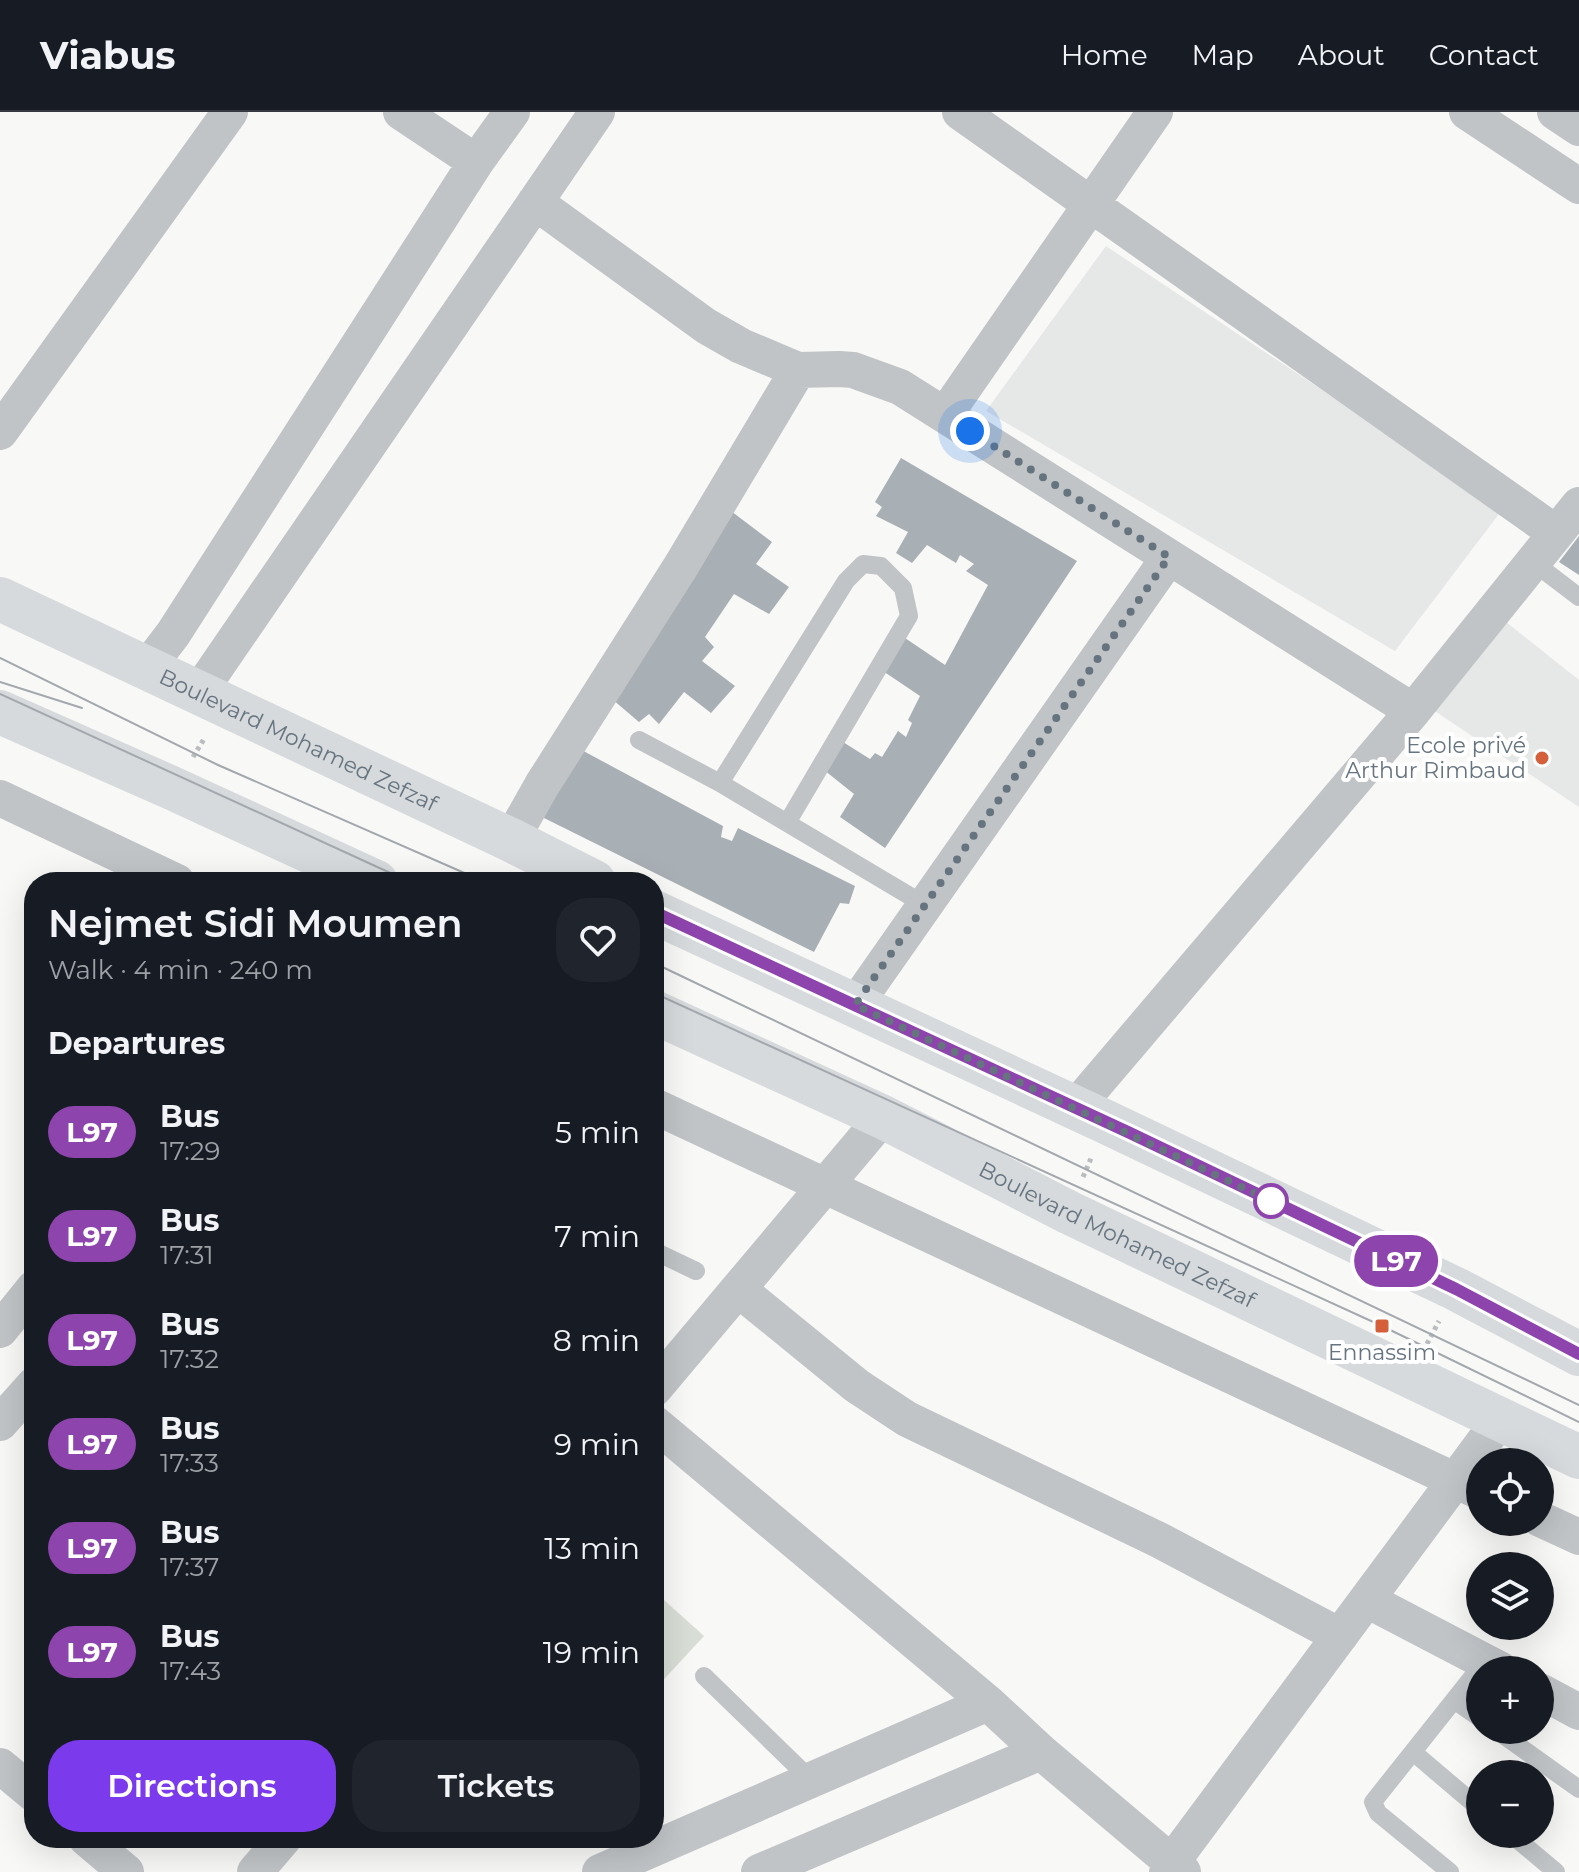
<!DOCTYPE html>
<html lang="en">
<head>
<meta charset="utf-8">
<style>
  body { margin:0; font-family:Montserrat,sans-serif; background:#20242c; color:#f1f3f6; height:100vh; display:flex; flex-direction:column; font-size:30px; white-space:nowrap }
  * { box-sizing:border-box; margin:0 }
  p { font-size:26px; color:#9ea1a6 }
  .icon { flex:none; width:44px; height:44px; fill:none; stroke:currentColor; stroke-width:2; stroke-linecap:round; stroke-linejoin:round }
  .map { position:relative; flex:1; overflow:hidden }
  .sheet { position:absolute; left:24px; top:760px; width:640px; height:976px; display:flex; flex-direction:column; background:#171b24; border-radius:32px; box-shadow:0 8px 32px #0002 }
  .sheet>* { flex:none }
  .badge { padding:0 16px; border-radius:26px; font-size:28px; line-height:52px }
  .controls { position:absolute; left:1466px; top:1336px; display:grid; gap:16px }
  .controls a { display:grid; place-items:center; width:88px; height:88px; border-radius:50%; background:#171b24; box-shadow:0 8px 32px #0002; font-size:40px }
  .you { position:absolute; width:40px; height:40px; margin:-20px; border:6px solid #fff; border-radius:50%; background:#1a73e8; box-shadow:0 0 0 12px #1a73e833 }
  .map>.badge { position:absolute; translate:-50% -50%; box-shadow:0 0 0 4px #fff }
  h2 { padding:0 24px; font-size:30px; line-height:72px }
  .round { display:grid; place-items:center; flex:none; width:84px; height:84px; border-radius:32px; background:#20242c }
  .overview { display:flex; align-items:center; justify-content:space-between; height:136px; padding:0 24px }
  h1 { font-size:38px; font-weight:600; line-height:60px }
  .button { display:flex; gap:16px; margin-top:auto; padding:16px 24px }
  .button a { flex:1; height:92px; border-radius:32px; background:#7c3aed; color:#fff; font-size:32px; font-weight:600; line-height:92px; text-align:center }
  .button a+a { background:#20242c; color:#f1f3f6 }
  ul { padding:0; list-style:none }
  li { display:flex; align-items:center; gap:24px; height:104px; padding:0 24px }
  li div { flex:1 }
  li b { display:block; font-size:30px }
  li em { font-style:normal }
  li .badge { min-width:88px; font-weight:700; text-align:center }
  header { display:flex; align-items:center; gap:48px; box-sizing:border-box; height:112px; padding:0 40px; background:#171b24; border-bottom:2px solid #363941 }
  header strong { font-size:38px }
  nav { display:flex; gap:44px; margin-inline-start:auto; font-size:28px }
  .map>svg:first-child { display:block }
  .built { fill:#e6e7e7 }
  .green { fill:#d8ddd6 }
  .building { fill:#a8afb5 }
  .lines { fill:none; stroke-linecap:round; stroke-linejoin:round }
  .path { stroke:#babdbf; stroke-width:5; stroke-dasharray:4 4; stroke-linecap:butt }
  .lane { stroke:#c0c4c7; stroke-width:18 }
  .street { stroke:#c0c4c7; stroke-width:36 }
  .primary { stroke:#d6dadd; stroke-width:44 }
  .tram { stroke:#a2a8ad; stroke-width:2 }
  .line-casing { stroke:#fff; stroke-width:18 }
  .line { stroke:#8e44ad; stroke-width:12 }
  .walk { stroke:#66747f; stroke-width:8; stroke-dasharray:0 14.4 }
  .poi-dot { fill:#d55f3a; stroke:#fff; stroke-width:3 }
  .stop-dot { fill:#fff; stroke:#8e44ad; stroke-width:4 }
  .labels { text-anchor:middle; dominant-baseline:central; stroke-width:8; stroke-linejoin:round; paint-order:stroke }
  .street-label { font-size:22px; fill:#66747f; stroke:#fff }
  .poi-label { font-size:22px; fill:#66747f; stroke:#fff; text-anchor:end }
</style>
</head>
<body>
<header>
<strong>Viabus</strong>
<nav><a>Home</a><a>Map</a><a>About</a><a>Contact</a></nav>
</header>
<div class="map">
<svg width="1579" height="1760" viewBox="0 0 1579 1760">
  <rect width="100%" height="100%" fill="#f8f8f6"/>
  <path class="built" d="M1106,134l396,264 -107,141 -409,-240z
    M1501,506l78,62v127l-149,-99z"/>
  <path class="green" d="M654,1479l50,45 -50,54z"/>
  <path class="building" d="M901,346l176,103 -192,287 -45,-31 14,-23 -30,-24 19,-28 27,17 5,-6 7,4 16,-26 8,6 6,-14 -4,-3 12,-24 -40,-27 22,-33 43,29 43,-80 -22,-14 8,-7 -14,-9 -4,8 -29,-18 -15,18 -16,-10 12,-21 -32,-16 6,-9 -7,-5z
    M727,396l45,34 -16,22 33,23 -20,27 -35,-20 -29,43 9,10 -12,14 33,25 -24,27 -27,-21 -25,32 -10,-10 -10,8 -27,-23z
    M1579,424v39l-20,-13z
    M576,635l147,79 -2,11 11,4 6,-13 117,58 -6,18 -9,-1 -26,49 -272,-135z"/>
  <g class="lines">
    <path class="path" d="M193,645l11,-18
      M1083,1065l9,-21
      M1427,1232l12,-23"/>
    <path class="lane" d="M1533,450l46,35
      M639,628l81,43 205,122
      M720,671l126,-202 17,-17 18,2 22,22 6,28 -122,207
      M654,1139l42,20
      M704,1564l107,104
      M1454,1588l26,18
      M1496,1618l83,59
      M1413,1640l67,57
      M1511,1722l45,38
      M1450,1760l-72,-59 -5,-11 112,-141"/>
    <path class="street" d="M401,0l75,50
      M960,0l596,421
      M1467,0l112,74
      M1555,0l24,16
      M535,90l171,124 35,20 57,24 41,-1 14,1 47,17 513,324
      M945,303l210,-303
      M0,320l230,-320
      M147,556l26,-34 303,-472 36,-50
      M199,580l398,-580
      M0,686l177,84
      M511,728l31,-55 139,-219 117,-196
      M855,893l314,-448
      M654,994l826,386
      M1075,996l338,-397 166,-206
      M738,1177l119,97 50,33 252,121 181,96
      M0,1218l34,-42
      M654,1277l229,-272
      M0,1311l34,-38
      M654,1311l334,280 53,49 142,120
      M1540,1407l39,18
      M1367,1488l134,70
      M1540,1579l39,21
      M0,1654l34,28
      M86,1726l40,34
      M255,1760l29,-34
      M600,1760l388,-169
      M759,1760l282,-120
      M1167,1760l5,-10 328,-442"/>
    <g class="primary">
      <path id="s1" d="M0,487l511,241 83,42"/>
      <path d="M0,600l174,77 202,93"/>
      <path d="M654,800l452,210 350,167 123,65"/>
      <path id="s2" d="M654,900l229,105 185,95 511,245"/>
    </g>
    <path class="tram" d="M0,546l218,107 267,117
      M0,570l82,26
      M0,582l410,188
      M654,851l925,442
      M654,881l728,333 197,96"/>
  </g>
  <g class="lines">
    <defs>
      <path id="line" d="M654,800l476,221 326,156 123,65"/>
    </defs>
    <use href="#line" class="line-casing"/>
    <use href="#line" class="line"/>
    <path class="walk" d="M970,319l199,126 -314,448 416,196"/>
  </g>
  <g class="poi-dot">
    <circle cx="1542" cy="646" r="8"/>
    <rect x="1374" y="1206" width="16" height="16" rx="4"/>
  </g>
  <circle class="stop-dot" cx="1271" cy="1089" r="16"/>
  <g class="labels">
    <g class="street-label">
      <text stroke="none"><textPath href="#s1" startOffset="330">Boulevard Mohamed Zefzaf</textPath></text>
      <text stroke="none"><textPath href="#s2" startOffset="514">Boulevard Mohamed Zefzaf</textPath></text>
    </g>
    <g class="poi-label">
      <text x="1526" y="633">Ecole privé<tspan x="1526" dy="25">Arthur Rimbaud</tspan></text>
      <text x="1382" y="1240" text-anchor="middle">Ennassim</text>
    </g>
  </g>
</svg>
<div class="controls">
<a><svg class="icon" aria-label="locate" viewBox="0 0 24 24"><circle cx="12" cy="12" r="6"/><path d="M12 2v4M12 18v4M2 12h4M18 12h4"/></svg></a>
<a><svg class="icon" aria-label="layers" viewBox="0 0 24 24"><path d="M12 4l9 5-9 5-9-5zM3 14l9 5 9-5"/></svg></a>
<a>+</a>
<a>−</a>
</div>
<div class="you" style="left:970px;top:319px"></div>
<b class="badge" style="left:1396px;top:1149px;background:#8e44ad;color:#fff">L97</b>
<section class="sheet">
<div class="overview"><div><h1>Nejmet Sidi Moumen</h1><p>Walk · 4 min · 240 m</p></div><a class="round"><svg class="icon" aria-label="heart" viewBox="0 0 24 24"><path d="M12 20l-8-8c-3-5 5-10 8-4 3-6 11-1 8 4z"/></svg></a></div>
<h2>Departures</h2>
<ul>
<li><span class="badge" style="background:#8e44ad;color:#fff">L97</span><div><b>Bus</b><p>17:29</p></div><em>5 min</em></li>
<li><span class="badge" style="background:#8e44ad;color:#fff">L97</span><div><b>Bus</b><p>17:31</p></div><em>7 min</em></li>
<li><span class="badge" style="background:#8e44ad;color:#fff">L97</span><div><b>Bus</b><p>17:32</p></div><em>8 min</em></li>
<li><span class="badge" style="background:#8e44ad;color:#fff">L97</span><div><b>Bus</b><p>17:33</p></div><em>9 min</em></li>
<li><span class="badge" style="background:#8e44ad;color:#fff">L97</span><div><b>Bus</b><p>17:37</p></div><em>13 min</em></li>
<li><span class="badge" style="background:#8e44ad;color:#fff">L97</span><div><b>Bus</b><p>17:43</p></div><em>19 min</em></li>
</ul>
<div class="button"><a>Directions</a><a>Tickets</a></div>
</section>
</div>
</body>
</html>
